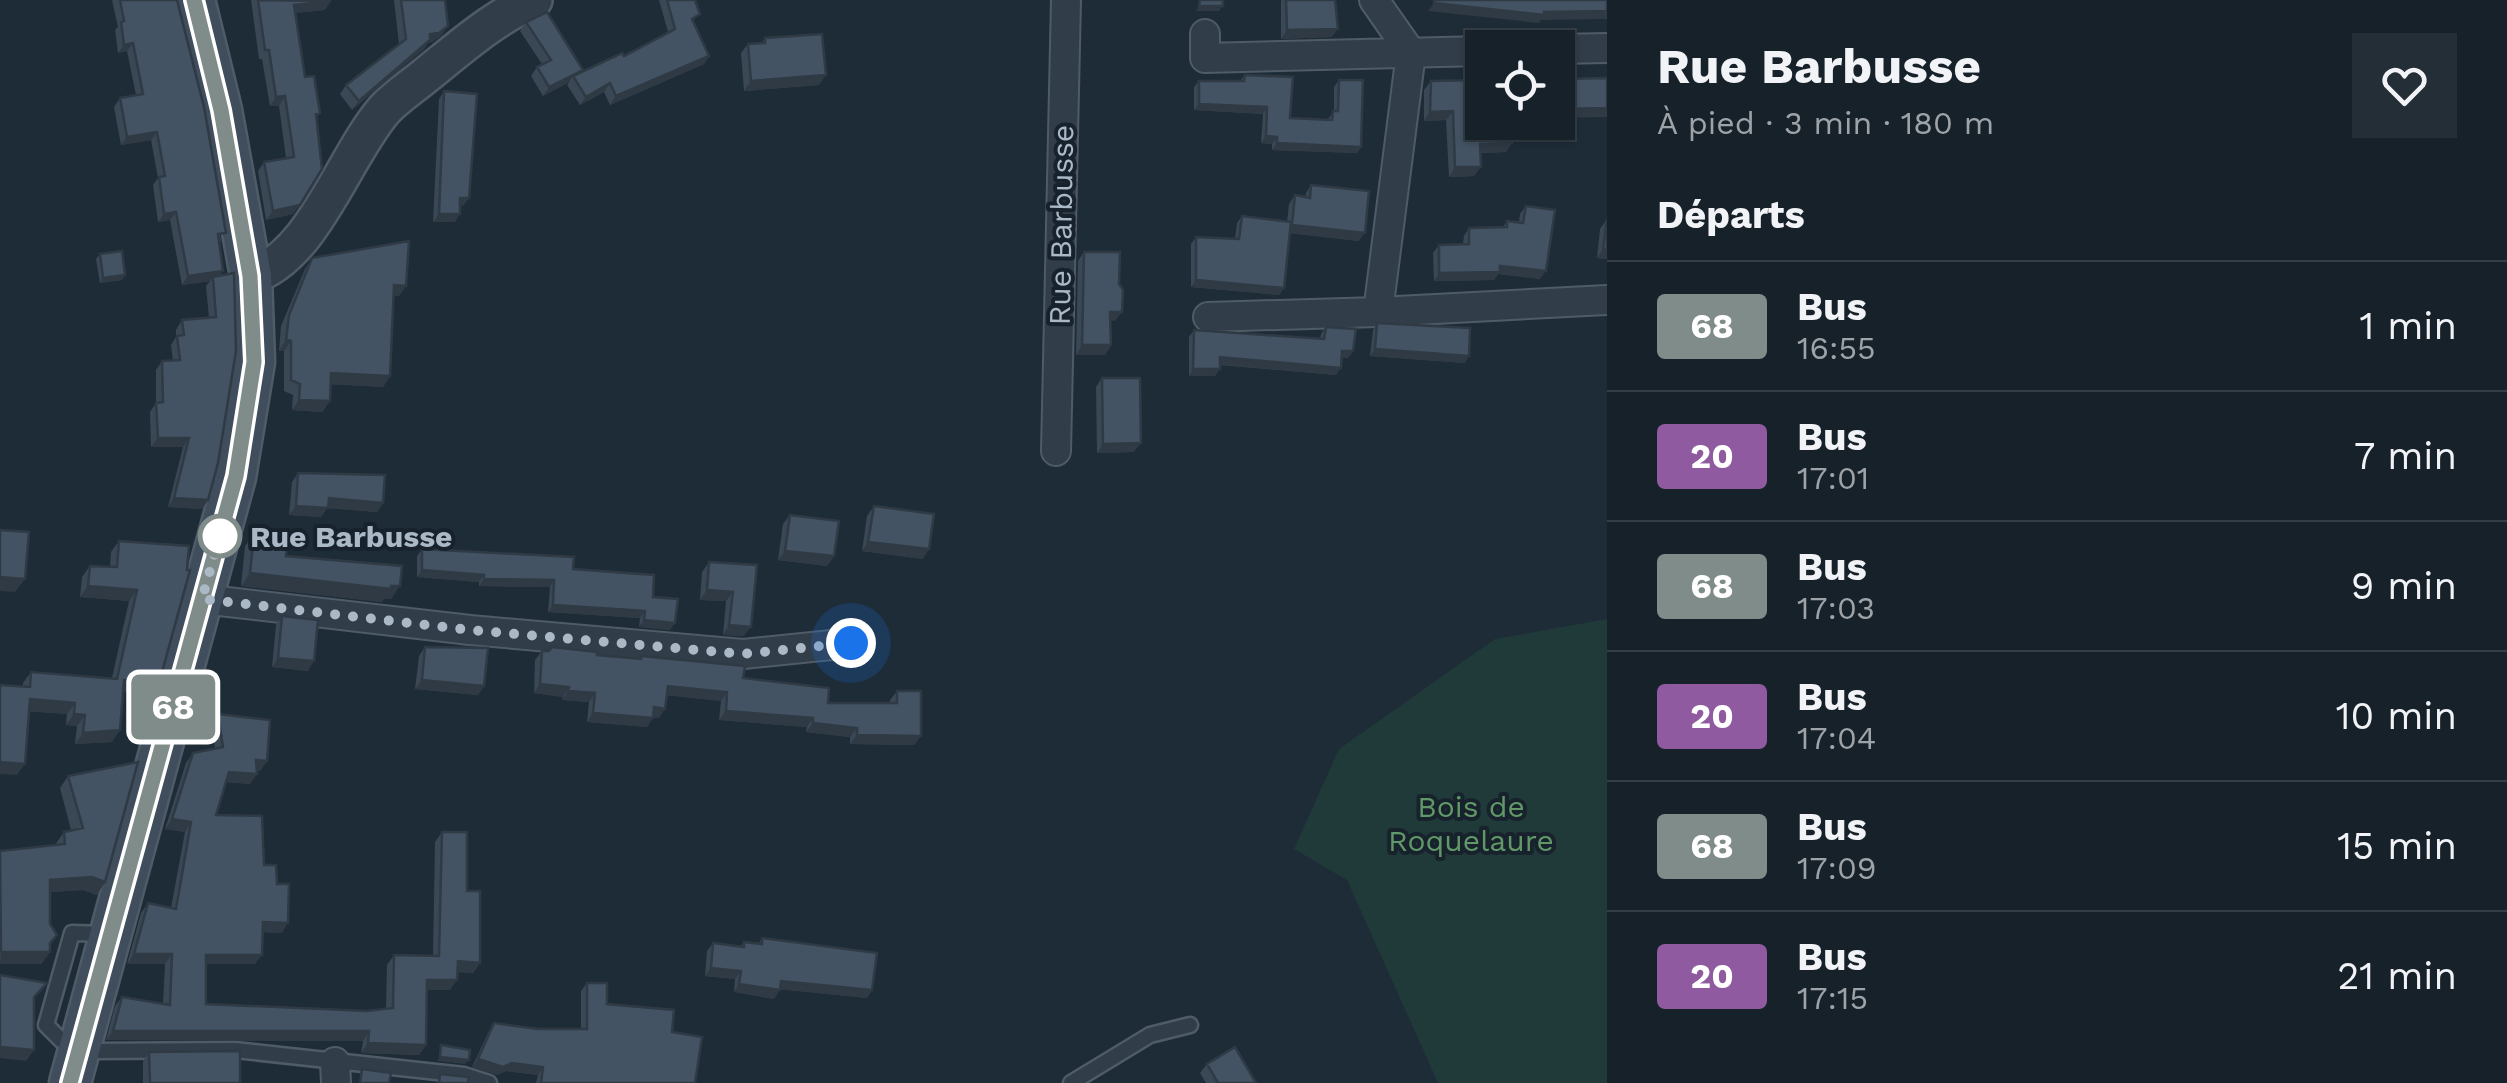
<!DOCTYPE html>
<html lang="fr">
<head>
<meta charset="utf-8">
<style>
  body { margin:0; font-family:"Work Sans",sans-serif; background:#232e36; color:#f1f3f6; height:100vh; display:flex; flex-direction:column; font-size:38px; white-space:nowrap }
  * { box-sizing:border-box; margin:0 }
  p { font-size:32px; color:#9ea3a8 }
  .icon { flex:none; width:55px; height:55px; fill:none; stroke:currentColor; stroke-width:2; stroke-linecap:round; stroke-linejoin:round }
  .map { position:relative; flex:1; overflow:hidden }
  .side { display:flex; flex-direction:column; background:#16212a; width:900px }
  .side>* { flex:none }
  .badge { padding:0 20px; border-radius:8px; font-size:35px; line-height:65px }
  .buttons { position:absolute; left:1465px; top:30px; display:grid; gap:20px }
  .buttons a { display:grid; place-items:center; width:110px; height:110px; border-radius:0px; background:#16212a; box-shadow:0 2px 8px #0004,0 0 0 2px #353e47; font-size:50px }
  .you { position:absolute; width:50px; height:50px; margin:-25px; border:8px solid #fff; border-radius:50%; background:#1a73e8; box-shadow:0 0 0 15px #1a73e833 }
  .map>.badge { position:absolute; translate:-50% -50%; box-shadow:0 0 0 5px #fff }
  h2 { padding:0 50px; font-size:38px; line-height:90px }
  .round { display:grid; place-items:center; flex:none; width:105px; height:105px; border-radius:0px; background:#232e36 }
  .overview { display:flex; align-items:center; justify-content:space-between; height:170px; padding:0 50px }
  h1 { font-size:48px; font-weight:700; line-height:75px }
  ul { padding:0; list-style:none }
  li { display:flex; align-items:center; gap:30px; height:130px; padding:0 50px; border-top:2px solid #353e47 }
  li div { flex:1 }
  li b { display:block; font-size:38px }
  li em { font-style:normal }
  li .badge { min-width:110px; font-weight:700; text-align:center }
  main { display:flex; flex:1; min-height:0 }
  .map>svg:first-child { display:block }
  .green { fill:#203939 }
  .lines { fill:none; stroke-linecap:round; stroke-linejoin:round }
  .service-casing { stroke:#4f5b67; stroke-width:19 }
  .minor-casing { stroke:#4f5b67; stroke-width:32 }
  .tertiary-casing { stroke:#4f5b67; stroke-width:40 }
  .secondary-casing { stroke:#4f5b67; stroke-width:45 }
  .service { stroke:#313d49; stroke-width:14 }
  .minor { stroke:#313d49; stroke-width:28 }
  .tertiary { stroke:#313d49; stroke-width:35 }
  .secondary { stroke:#3f4d5c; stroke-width:40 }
  .wall { fill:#3a4755 }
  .shaded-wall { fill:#2f3a45 }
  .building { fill:#435363; stroke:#2f3a45; stroke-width:2.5 }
  .line-casing { stroke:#fff; stroke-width:22 }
  .line { stroke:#808c89; stroke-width:15 }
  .walk { stroke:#abb8c6; stroke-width:10; stroke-dasharray:0 18 }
  .stop-dot { fill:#fff; stroke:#808c89; stroke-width:5 }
  .labels { text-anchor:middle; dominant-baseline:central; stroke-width:8; stroke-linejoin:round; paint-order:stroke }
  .street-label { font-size:30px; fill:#abb8c6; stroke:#17222d }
  .stop-label { font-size:30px; font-weight:bold; fill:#abb8c6; stroke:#17222d; text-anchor:start }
  .park-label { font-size:30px; fill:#619868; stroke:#17222d }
</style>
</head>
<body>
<main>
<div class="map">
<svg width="1607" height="1083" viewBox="0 0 1607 1083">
  <rect width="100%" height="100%" fill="#1e2c38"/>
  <path class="green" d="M1607,619v464h-169l-91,-203 -53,-31 45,-100 156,-110z"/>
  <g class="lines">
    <defs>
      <path id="service" d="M107,934l-35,-1 -26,92 15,15 33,11 141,-1 229,25 25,8
        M1071,1083l79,-48 40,-10"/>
      <path id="minor" d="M1205,34v24l277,-7
        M1558,49l49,-1
        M1378,312l229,-12
        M1208,317l170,-5 33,-259 -37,-53
        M1056,451l10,-451
        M202,599l268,31 273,24 108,-11
        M335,1062l1,21"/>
      <path id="tertiary" d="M251,276c62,-19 92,-118 133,-166 12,-13 29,-24 42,-35 35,-28 67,-57 108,-75"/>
      <path id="secondary" d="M70,1083l165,-606 19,-115 -3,-86 -30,-166 -27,-110"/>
    </defs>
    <use href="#service" class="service-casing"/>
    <use href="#minor" class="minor-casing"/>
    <use href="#tertiary" class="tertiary-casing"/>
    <use href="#secondary" class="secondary-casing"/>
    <use href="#service" class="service"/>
    <use href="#minor" class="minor"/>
    <use href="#tertiary" class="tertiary"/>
    <use href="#secondary" class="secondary"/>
  </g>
  <path class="wall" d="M112,0h65l44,241 -2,1 1,34 -12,224 -6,9 -34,-2 15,-60h-32l-1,-35 6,-9v-33l6,-9h11l-2,-16 5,-8v-7l6,-10 27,-2 -3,-32 4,-5 -28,4 -12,-65 -12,2 -5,-37 5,-7 -7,-38 -30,5 -7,-38 6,-9 16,-3 -9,-44 -9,2 -3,-23 3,-3z
    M251,0h80l-6,10 -30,3 10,64 15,36 -4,5 -23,96 -27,6 -8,-49 6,-9 22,-4 -7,-52h-9l-8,-47h-3z
    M394,0h51l-3,35 -10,7 -4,1 -4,6 -72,61 -12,-16 6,-9 53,-41z
    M659,0h36l-1,23 15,33 -5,8 -94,41 -6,-13 -24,13 -13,-20 2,-3 -26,14 -12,-20 6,-9 5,-3 -22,-33 6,-9 54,51 44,-17 44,-24z
    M1281,0h54l-3,37 -51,2z
    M765,38l54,47 -75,6 -3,-38 7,-9 14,-1z
    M1245,75l45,43 38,1 6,-8v-24l5,-7 22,67 -4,6 -85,-3v-6l-11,-1 2,-29 -69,-4v-23l5,-6h41z
    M1431,81l100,59 -19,1 -6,11 -26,1 -6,23 -25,1 -3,-57 -22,1v-31z
    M444,91l19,115h-3l-5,16h-22l6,-123z
    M1311,185l48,56 -69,-8 -6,55 -5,7 -88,-8v-43l5,-7 39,2 2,-16 5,-7 45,6 2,-18 6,-9 10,2 1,-4z
    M1526,206l14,73 -42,-5 -4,6 -60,1 -1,-28 6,-8 24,-1 1,-8 5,-8 34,-1 4,-6 12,1 1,-8z
    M1607,219v40l-10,-1 3,-29z
    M1084,252l31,69h-4v24l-6,10h-29l2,-94z
    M100,254l25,21 -3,5 -22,3 -4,-24z
    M312,258l94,28 -7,10h-5l-4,80 -7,11 -52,-3 -1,17 -8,11 -30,-2 1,-15 -9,-4v-40h-5l2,-25 24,-57z
    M1377,323l88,40 -95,-7 3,-26z
    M1326,327l27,24 -5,7h-6l-6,17 -116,-10 -5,11h-26v-39l5,-7 126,9 1,-5z
    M1102,378l32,74 -37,1 -1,-66z
    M298,473l85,30 -6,9 -50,-4 -6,9 -32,-2 3,-33z
    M874,506l49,53 -61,-8 5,-35z
    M790,515l44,41 -7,10 -49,-6 5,-36z
    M254,534l32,22 105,43h-7l-2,3 -141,-16 4,-40z
    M119,541l70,5 -38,148 -28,-2 -11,50 -37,2 2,-18 -11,-1 1,-11 -38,-3 -12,64 6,-92 8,-11 81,6 17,-77 -49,-4 2,-20 8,-11 20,1 1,-15z
    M422,549l151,20 80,28 17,33 -31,-3 1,-9 -92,-6 2,-25 -71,-1v-4l-62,-5v-21z
    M709,562l48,3 -13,71 -21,-1 3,-34 -26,-1 2,-28z
    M282,616l26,55 -36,-4 4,-42z
    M425,647l59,39 -6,9 -63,-6 4,-33z
    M542,651l97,8 2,-3 102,22 85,25h62v-3l7,-9 24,45 -7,9 -64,-1v-7l-44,-5 1,-5 -88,-7 2,-19 -54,-6 -8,23 -6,-1 -6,10 -60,-5 2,-20 -27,-2 1,-3 -29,-4 1,-33z
    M218,714l49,47 -7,10 -3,-1 -7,14 -24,-2 -10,33 48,50 18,68 -20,-1 -7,32h-49v40l161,7 19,-2 1,-44 7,-10 39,1 2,-114 7,-10 25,59 13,72 -7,10 -16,-1 -7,18h-23l-1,55 -7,10 -58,-2 2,-12 -257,-1 9,-34 7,-9 41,6 2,-39h-38l14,-51 7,-10 23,5 14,-76 -20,-3 21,-66 7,-10 22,-4 -3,-25z
    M138,762l-41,133 -14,-5 -33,2v60l-9,12h-41v-113l55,-6 9,-13 7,-2 -11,-42 8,-12z
    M762,938l110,52 -5,8 -87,-9 -6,10 -40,-7 1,-13 -30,-3 2,-25 6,-8 28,3 3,-4 15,1z
    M587,983l20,21 65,28 23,51h-159l2,-8 -32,-4 -9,4 -25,-8 17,-36 5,-8 44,6h43v-38z
    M149,1052l91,31h-97v-22z
    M1207,1064l49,19h-50l-6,-10z"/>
  <path class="shaded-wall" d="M331,1l-6,9 -37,4 6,-9z
    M1434,3l173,8v8l-66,1 -2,3 -111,-12z
    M1199,6h24l-4,5h-23z
    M448,26l-6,9 -10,7 -4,1 -4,6 -72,61 7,-9 71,-67z
    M1338,29l-6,8 -51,2 6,-9z
    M133,43l-6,8 -9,2 6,-8z
    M709,56l-5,8 -94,41 6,-9z
    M583,70l-7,8 -3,-2 -4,6 -26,14 6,-9z
    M826,75l-7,10 -75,6 7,-10z
    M610,83l-6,9 -24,13 6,-8z
    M285,96l-6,10h-9l6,-9z
    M1199,104l68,3 -4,7 -69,-4z
    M1607,108v9l-49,1v-9z
    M1453,111l-7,9 -22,1 6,-9z
    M1537,131l-6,9 -25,1 6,-9z
    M157,132l-6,8 -30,5 6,-8z
    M1266,136l11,1 -5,7 -11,-1z
    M1277,143l84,4 -4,6 -85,-3z
    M1512,143l-6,9 -32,1 6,-9z
    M1455,167h26l-7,9 -25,1z
    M460,198h9l-6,8h-8z
    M300,205l-7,9 -27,6 7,-9z
    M176,212l-6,8 -12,2 6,-8z
    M439,214h21l-5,8h-22z
    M1292,225l73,8 -6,8 -73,-8z
    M1603,249h4v10l-10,-1z
    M1500,266l46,5 -6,8 -42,-5 -4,6 -60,1 5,-8z
    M223,271l-5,8 -5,-2 -3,4 -28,4 6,-9z
    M125,275l-3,5 -22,3 3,-5z
    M1196,280l88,8 -5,7 -88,-8z
    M394,285l12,1 -7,10h-12z
    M1110,312h12l-7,9h-11z
    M286,340l5,1 -7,10h-5z
    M1082,345h29l-6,10h-29z
    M1375,349l94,7 -4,7 -95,-7z
    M1342,351h11l-5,7h-11z
    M1220,357l121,11 -5,7 -121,-11z
    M1193,369h27l-5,7h-26z
    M331,373l59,3 -7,11 -59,-3z
    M299,400l31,1 -8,11 -30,-2z
    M158,438h31l-6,9h-32z
    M1141,443l-7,9 -37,1 6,-9z
    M174,498l34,2 -6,9 -34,-2z
    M329,498l54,5 -6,9 -50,-4 -6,9 -32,-2 7,-9z
    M868,542l61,7 -6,10 -61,-8z
    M785,551l49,5 -7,10 -49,-6z
    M422,570l62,5 -5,7 -62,-5z
    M250,573l150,13 -9,13h-7l-2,3 -141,-16z
    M0,577l25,2 -10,13 -15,-1z
    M484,579l70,1 -4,7 -71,-1z
    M88,586l49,4 -8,11 -49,-4z
    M707,590l26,2 -7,9 -26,-1z
    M553,605l92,6 -5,7 -92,-6z
    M644,620l31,3 -5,7 -31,-3z
    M729,625l22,2 -7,9 -21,-1z
    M278,658l36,3 -6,10 -36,-4z
    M124,680l35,3 -8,11 -35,-3z
    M422,680l62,6 -6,9 -63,-6z
    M540,684l29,3 -6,10 -29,-4z
    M668,686l59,6 -6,9 -59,-6z
    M568,691l27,2 -6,9 -27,-2z
    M30,699l45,4 -8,11 -45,-3z
    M654,707l11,2 -6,9 -11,-2z
    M726,711l87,7 -6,9 -88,-7z
    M593,713l60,5 -6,9 -60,-5z
    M74,714l11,1 -8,11 -11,-1z
    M813,723l44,5 -7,9 -44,-5z
    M120,730l-8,12 -37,2 8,-11z
    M857,735l64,1 -7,9 -64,-1z
    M256,760l11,1 -7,10 -10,-1z
    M0,762l25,2 -8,11 -17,-1z
    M229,772l28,2 -7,10 -28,-2z
    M172,819l19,3 -6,10 -20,-3z
    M92,877l13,5 -8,13 -14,-5 -42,3 9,-13z
    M263,922l25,1 -6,10 -26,-1z
    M57,935l-8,12 1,5 -9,12h-41l1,-12z
    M134,954h38l-7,10h-38z
    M206,955h56l-7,9h-56z
    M458,961l22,2 -7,10 -22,-2z
    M711,968l30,3 -6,8 -30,-3z
    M427,980h30l-7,10h-30z
    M781,981l91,9 -5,8 -91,-9z
    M739,984l41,6 -6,9 -40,-7z
    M113,1031h256l-6,10 -257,-1z
    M368,1043l58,2 -7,10 -58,-2z
    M0,1047l34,3 -8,11 -26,-3z
    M440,1057l29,3 -4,4 -28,-3z
    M478,1059l34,4 31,4 -5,8 -32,-4 -9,4 -25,-8z"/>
  <path class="building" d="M120,0h57l27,107 22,126 -8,1 5,37 -35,5 -12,-64 -12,2 -5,-37 6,-1 -8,-44 -30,5 -7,-39 23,-4 -10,-51 -9,2 -3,-23 3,-1z
    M258,0l73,1 -37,4 11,72 9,-1 6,37 -4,1 6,55 -22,36 -27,6 -9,-49 30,-5 -9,-61 -9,1 -7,-47h-4z
    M401,0h44l3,26 -9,7 -9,1v6l-71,61 -13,-16 60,-46z
    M667,0h28l5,14 -8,5 17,37 -93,40 -6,-13 -24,14 -13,-21 49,-23 2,3 51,-27z
    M1200,0h23v6h-24z
    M1286,0h49l3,29 -51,1z
    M1434,0h173v11l-63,1v3l-110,-12z
    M547,12l36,58 -34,17 -12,-20 14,-7 -25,-38z
    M822,34l4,41 -75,6 -3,-37 17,-1v-5z
    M1245,75l48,2 -3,41 42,2 1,-9h5l1,-31h24l-2,67 -84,-4v-6l-11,-1 1,-29 -68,-3v-23h45z
    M1607,78v30l-49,1v-30z
    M1482,80v42h58l-3,9 -25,1v11l-32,1 1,23h-26l-2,-56 -23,1 1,-31z
    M444,91l33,3 -8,104h-9v16h-21z
    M1311,185l58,6 -4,42 -73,-8 3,-30 15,3z
    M1526,206l29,4 -9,61 -46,-5v6l-61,1v-28l30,-1v-16l38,-1v-6l16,2z
    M1242,216l49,6 -7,66 -88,-8v-43l43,2z
    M1607,219v30h-4z
    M409,241l-3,45 -12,-1 -4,91 -59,-3 -1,28 -31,-1 1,-16 -9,-4v-39l-5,-1 3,-25 23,-57z
    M122,251l3,24 -22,3 -3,-24z
    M1084,252h36l-1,32 4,6 -1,22h-12l1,33h-29z
    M234,273l2,78 -18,112 -10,37 -34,-2 15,-60h-31l-2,-35 7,-1 -1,-41 18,-1 -3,-24 7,-1 -2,-15 34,-3 -3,-40z
    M1377,323l93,5 -1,28 -94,-7z
    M1326,327l30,2 -3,22h-11l-1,17 -121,-11v12h-27l1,-39 130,9z
    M1102,378h38l1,65 -38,1z
    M298,473l87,2 -2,28 -54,-5 -1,10 -32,-2z
    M874,506l60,8 -5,35 -61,-7z
    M790,515l49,6 -5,35 -49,-5z
    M0,530l29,2 -4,47 -25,-2z
    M254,534l34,2 -2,20 116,10 -2,20h-9v3l-141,-16z
    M119,541l70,5 -2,24h3l-31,113 -35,-3 -4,50 -37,3 2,-18 -11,-1 1,-11 -45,-4 -5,65 -25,-2v-77l30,2 1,-15 86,7 20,-89 -49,-4 2,-20 27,1z
    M422,549l152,8 -1,12 81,6 -1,22 25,2 -3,24 -31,-3 1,-9 -92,-6 1,-25 -70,-1v-4l-62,-5z
    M709,562l48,3 -6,62 -22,-2 4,-33 -26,-2z
    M282,616l36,4 -4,41 -36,-3z
    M425,647l63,1 -4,38 -62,-6z
    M552,647l45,5v3l44,4v-3l104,10 -2,12 86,10 -1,15h69v-12h24v45l-64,-1v-7l-44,-5v-5l-87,-7 1,-19 -59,-6 -3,23 -11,-2 -1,11 -60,-5 2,-20 -27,-2 1,-4 -29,-3 2,-33h7z
    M218,714l52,6 -3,41 -11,-1 1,14 -28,-2 -13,43 46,1 2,49h12l1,19h12l-1,39 -25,-1 -1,33h-56v49l161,7 26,-3 1,-53 45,1 3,-124h25v59h13v72l-22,-2 -1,19h-30l-1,65 -58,-2 1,-12h-256l9,-34 48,8 2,-51h-38l14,-51 28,6 15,-87 -19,-3 21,-66 30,-6z
    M138,762l-33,120 -13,-5 -42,3v44l7,11 -7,8v9h-49l-1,-101 65,-7 -1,-12 19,-4 -15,-52z
    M762,938l115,15 -5,37 -91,-9 -1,9 -41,-6 2,-13 -30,-3 2,-25 31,4v-5l18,2z
    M0,975l47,8 -13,14v53l-34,-3z
    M587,983h20v21l67,6 -2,22 30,5 -7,46h-154l2,-16 -31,-4 -9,4 -25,-8 16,-36 44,6h49z
    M441,1045l29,5 -1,10 -29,-3z
    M1235,1047l21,36h-38l-11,-19z
    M240,1051v32h-90l-1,-31z
    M362,1069l29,4 -2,10h-29z
    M440,1074l29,3 -1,6h-29z"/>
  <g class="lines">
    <defs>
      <path id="line" d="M70,1083l166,-607 18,-114 -4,-86 -29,-166 -27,-110"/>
    </defs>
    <use href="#line" class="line-casing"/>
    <use href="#line" class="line"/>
    <path class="walk" d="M220,536l2,-8 -20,71 268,31 273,24 108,-11"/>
  </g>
  <circle class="stop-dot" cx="220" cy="536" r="20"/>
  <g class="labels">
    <g class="street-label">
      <text transform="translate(1061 225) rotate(-89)">Rue Barbusse</text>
    </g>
    <g class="stop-label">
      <text x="250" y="536">Rue Barbusse</text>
    </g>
    <g class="park-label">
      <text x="1471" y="806">Bois de<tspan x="1471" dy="34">Roquelaure</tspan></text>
    </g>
  </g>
</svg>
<div class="buttons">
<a><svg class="icon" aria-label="locate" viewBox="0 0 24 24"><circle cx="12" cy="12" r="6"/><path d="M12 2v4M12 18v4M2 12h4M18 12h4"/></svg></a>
</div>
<div class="you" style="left:851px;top:643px"></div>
<b class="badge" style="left:173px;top:707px;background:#808c89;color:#fff">68</b>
</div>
<section class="side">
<div class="overview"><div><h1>Rue Barbusse</h1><p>À pied · 3 min · 180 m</p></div><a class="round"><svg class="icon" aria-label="heart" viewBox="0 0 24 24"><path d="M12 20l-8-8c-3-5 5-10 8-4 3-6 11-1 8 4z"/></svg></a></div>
<h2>Départs</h2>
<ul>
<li><span class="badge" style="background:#808c89;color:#fff">68</span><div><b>Bus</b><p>16:55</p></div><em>1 min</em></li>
<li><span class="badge" style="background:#8f5aa0;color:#fff">20</span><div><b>Bus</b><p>17:01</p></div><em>7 min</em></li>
<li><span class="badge" style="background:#808c89;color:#fff">68</span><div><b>Bus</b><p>17:03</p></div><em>9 min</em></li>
<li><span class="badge" style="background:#8f5aa0;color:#fff">20</span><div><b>Bus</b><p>17:04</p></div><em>10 min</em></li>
<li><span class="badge" style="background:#808c89;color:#fff">68</span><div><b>Bus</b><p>17:09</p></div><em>15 min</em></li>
<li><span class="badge" style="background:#8f5aa0;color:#fff">20</span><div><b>Bus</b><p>17:15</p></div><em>21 min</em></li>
</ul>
</section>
</main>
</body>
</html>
